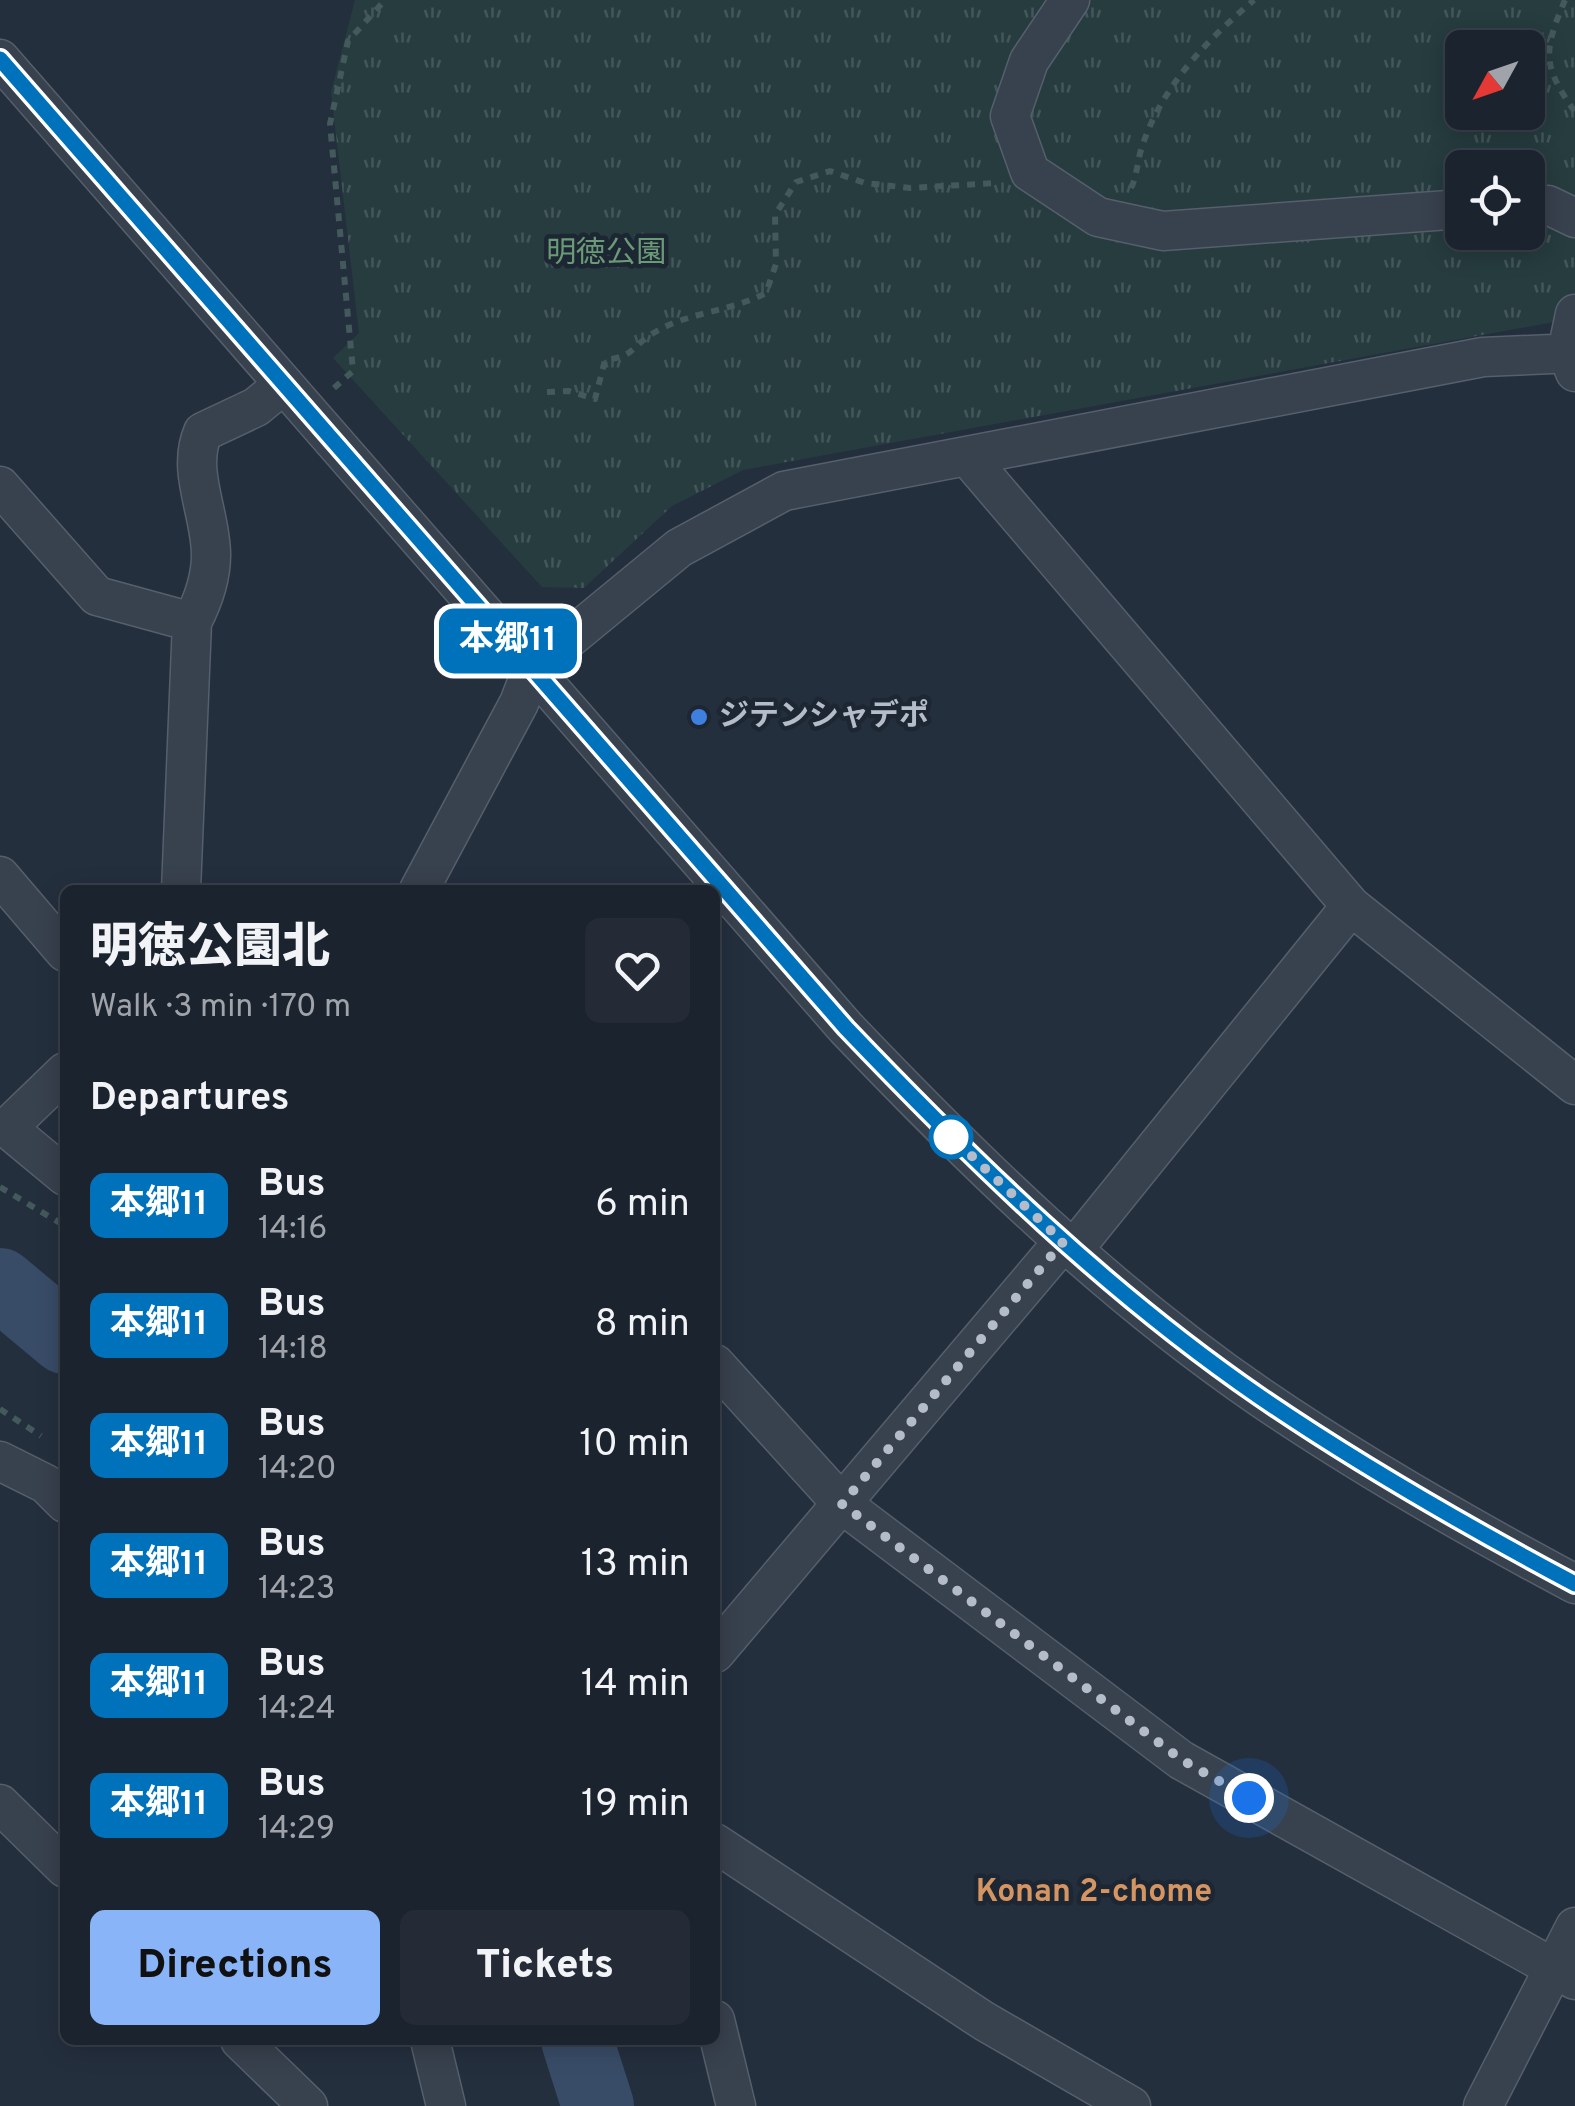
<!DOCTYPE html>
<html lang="en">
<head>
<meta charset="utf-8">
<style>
  body { margin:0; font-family:Overpass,"Noto Sans JP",sans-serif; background:#242b36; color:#f1f3f6; height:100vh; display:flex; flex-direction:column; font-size:38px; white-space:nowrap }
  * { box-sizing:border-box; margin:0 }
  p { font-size:32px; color:#a0a4aa }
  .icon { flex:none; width:55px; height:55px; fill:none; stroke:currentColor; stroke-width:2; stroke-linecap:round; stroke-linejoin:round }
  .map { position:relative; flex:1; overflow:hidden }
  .panel { position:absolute; left:60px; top:885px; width:660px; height:1160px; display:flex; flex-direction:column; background:#1b232e; border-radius:15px; box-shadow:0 5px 25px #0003,0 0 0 2px #39404a }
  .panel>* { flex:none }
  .badge { padding:0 20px; border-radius:15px; font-size:35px; line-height:65px }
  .needle { width:65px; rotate:230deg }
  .tools { position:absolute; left:1445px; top:30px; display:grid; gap:20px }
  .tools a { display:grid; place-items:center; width:100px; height:100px; border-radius:15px; background:#1b232e; box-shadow:0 5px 25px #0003,0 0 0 2px #39404a; font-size:50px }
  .you { position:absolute; width:50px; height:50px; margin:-25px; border:8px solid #fff; border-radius:50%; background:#1a73e8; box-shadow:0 0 0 15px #1a73e833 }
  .map>.badge { position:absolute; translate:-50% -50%; box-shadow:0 0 0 5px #fff }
  h2 { padding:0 30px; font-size:38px; line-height:90px }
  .round { display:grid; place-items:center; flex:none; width:105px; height:105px; border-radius:15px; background:#242b36 }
  .summary { display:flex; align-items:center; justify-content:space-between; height:170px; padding:0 30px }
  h1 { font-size:48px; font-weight:800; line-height:75px }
  .action { display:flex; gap:20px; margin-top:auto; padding:20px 30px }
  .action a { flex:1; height:115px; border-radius:15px; background:#8ab4f8; color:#111; font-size:40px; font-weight:800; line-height:115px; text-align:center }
  .action a+a { background:#242b36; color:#f1f3f6 }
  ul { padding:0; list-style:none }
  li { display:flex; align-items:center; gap:30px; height:120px; padding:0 30px }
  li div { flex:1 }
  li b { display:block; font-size:38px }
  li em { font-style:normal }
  li .badge { min-width:110px; font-weight:700; text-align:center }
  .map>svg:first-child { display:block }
  .park { fill:url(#park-tufts); fill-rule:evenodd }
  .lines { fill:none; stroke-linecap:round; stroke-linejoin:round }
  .river { stroke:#394c67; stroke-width:72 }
  .minor-casing { stroke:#565f6c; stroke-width:41 }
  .path { stroke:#44595c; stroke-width:6; stroke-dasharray:8 8; stroke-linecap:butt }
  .minor { stroke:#38414e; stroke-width:38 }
  .line-casing { stroke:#fff; stroke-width:22 }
  .line { stroke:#0072bc; stroke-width:15 }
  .walk { stroke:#b4bcc9; stroke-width:10; stroke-dasharray:0 18 }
  .shop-dot { fill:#3f7fe0; stroke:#1d2633; stroke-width:4 }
  .stop-dot { fill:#fff; stroke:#0072bc; stroke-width:5 }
  .labels { text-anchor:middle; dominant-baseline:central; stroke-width:9; stroke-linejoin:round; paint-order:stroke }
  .park-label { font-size:30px; fill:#6b9a76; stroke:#1d2633 }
  .poi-label { font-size:30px; font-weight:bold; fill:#b4bcc9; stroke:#1d2633; text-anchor:start }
  .neighbourhood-label { font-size:32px; font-weight:bold; fill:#d59563; stroke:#1d2633 }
</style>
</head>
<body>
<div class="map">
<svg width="1575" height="2106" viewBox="0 0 1575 2106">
  <defs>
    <pattern id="park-tufts" width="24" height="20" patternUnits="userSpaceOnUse" patternTransform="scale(2.5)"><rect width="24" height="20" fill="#263c3f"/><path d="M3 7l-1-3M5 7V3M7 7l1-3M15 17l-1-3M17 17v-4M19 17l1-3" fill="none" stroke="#435659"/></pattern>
  </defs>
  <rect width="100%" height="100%" fill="#242f3e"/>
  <path class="park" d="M355,0h1220v313l-16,8 -816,149 -71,36 -88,82 -42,-1 -209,-229 26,-25 -28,-241zM1462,48h66v64h-66zM1462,168h66v64h-66z"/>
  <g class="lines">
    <path class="river" d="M0,1284l65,54
      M577,2040l21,66"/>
    <defs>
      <path id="minor" d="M1070,0l-41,61 -19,55 20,56 68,45 65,14 299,-22
        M0,59l846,969c128,134 261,264 414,369 101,69 208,130 315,187
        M1528,206l20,-1 27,13
        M1575,314l-8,38 8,20
        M967,456l384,450 224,179
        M0,486l97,110 95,26
        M0,876l65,76
        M181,890l11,-268c11,-21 19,-44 19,-67 0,-42 -25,-84 -8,-123l53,-25 28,-23
        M419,890l100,-187 13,-34 147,-121 105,-57 699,-134 92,-4
        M65,1072l-58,56 58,48
        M1073,1250l278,-344
        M715,1364l127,140 339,256 394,220
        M0,1461l46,23 19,19
        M715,1653l348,-411
        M0,1804l65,64
        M715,1843l269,178 147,85
        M715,2020l21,86
        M240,2040l68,66
        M430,2040l16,66
        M1483,2106l92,-179"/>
    </defs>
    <use href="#minor" class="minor-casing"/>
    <path class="path" d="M1565,0c-22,52 -23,65 10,112
      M1131,188c6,-12 6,-25 10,-38 19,-62 65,-109 113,-150
      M334,388l19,-17 -23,-247 18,-83 37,-41
      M547,392l22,-1 26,8 10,-39c30,-4 25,-12 47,-26 34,-22 78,-22 114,-41l10,-29 -1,-49 21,-33 34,-11 35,12 45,5 86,-5
      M0,1187l65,39
      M0,1409l41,27"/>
    <use href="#minor" class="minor"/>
  </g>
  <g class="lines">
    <defs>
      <path id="line" d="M0,59l846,969c128,134 261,264 414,369 101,69 208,130 315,187"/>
    </defs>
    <use href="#line" class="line-casing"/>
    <use href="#line" class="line"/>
    <path class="walk" d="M951,1137l-9,-9 121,114 -221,262 340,256 67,38"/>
  </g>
  <circle class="shop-dot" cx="699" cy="717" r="10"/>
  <circle class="stop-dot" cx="951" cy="1137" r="20"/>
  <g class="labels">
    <g class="park-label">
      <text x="606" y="254">明徳公園</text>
    </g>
    <g class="poi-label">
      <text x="719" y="717">ジテンシャデポ</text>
    </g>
    <g class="neighbourhood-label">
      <text x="1094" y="1893">Konan 2-chome</text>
    </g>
  </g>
</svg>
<div class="tools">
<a><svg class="needle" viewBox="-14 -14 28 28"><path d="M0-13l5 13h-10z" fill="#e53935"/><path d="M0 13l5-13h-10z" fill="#a0a4aa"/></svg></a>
<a><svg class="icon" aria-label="locate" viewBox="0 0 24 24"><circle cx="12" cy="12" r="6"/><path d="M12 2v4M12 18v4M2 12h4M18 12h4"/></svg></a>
</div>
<div class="you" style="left:1249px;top:1798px"></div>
<b class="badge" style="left:508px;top:641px;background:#0072bc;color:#fff">本郷11</b>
<section class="panel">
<div class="summary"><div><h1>明徳公園北</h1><p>Walk · 3 min · 170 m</p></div><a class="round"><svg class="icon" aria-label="heart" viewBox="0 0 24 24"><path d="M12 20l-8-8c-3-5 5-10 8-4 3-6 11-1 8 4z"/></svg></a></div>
<h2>Departures</h2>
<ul>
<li><span class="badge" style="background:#0072bc;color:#fff">本郷11</span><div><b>Bus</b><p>14:16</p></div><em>6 min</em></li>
<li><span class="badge" style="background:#0072bc;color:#fff">本郷11</span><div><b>Bus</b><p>14:18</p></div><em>8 min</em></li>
<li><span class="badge" style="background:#0072bc;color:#fff">本郷11</span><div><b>Bus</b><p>14:20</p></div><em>10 min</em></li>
<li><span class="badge" style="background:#0072bc;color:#fff">本郷11</span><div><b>Bus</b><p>14:23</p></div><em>13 min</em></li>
<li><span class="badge" style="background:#0072bc;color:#fff">本郷11</span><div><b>Bus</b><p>14:24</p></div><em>14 min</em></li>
<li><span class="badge" style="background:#0072bc;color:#fff">本郷11</span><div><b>Bus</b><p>14:29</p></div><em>19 min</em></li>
</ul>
<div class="action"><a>Directions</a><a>Tickets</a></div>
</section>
</div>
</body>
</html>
